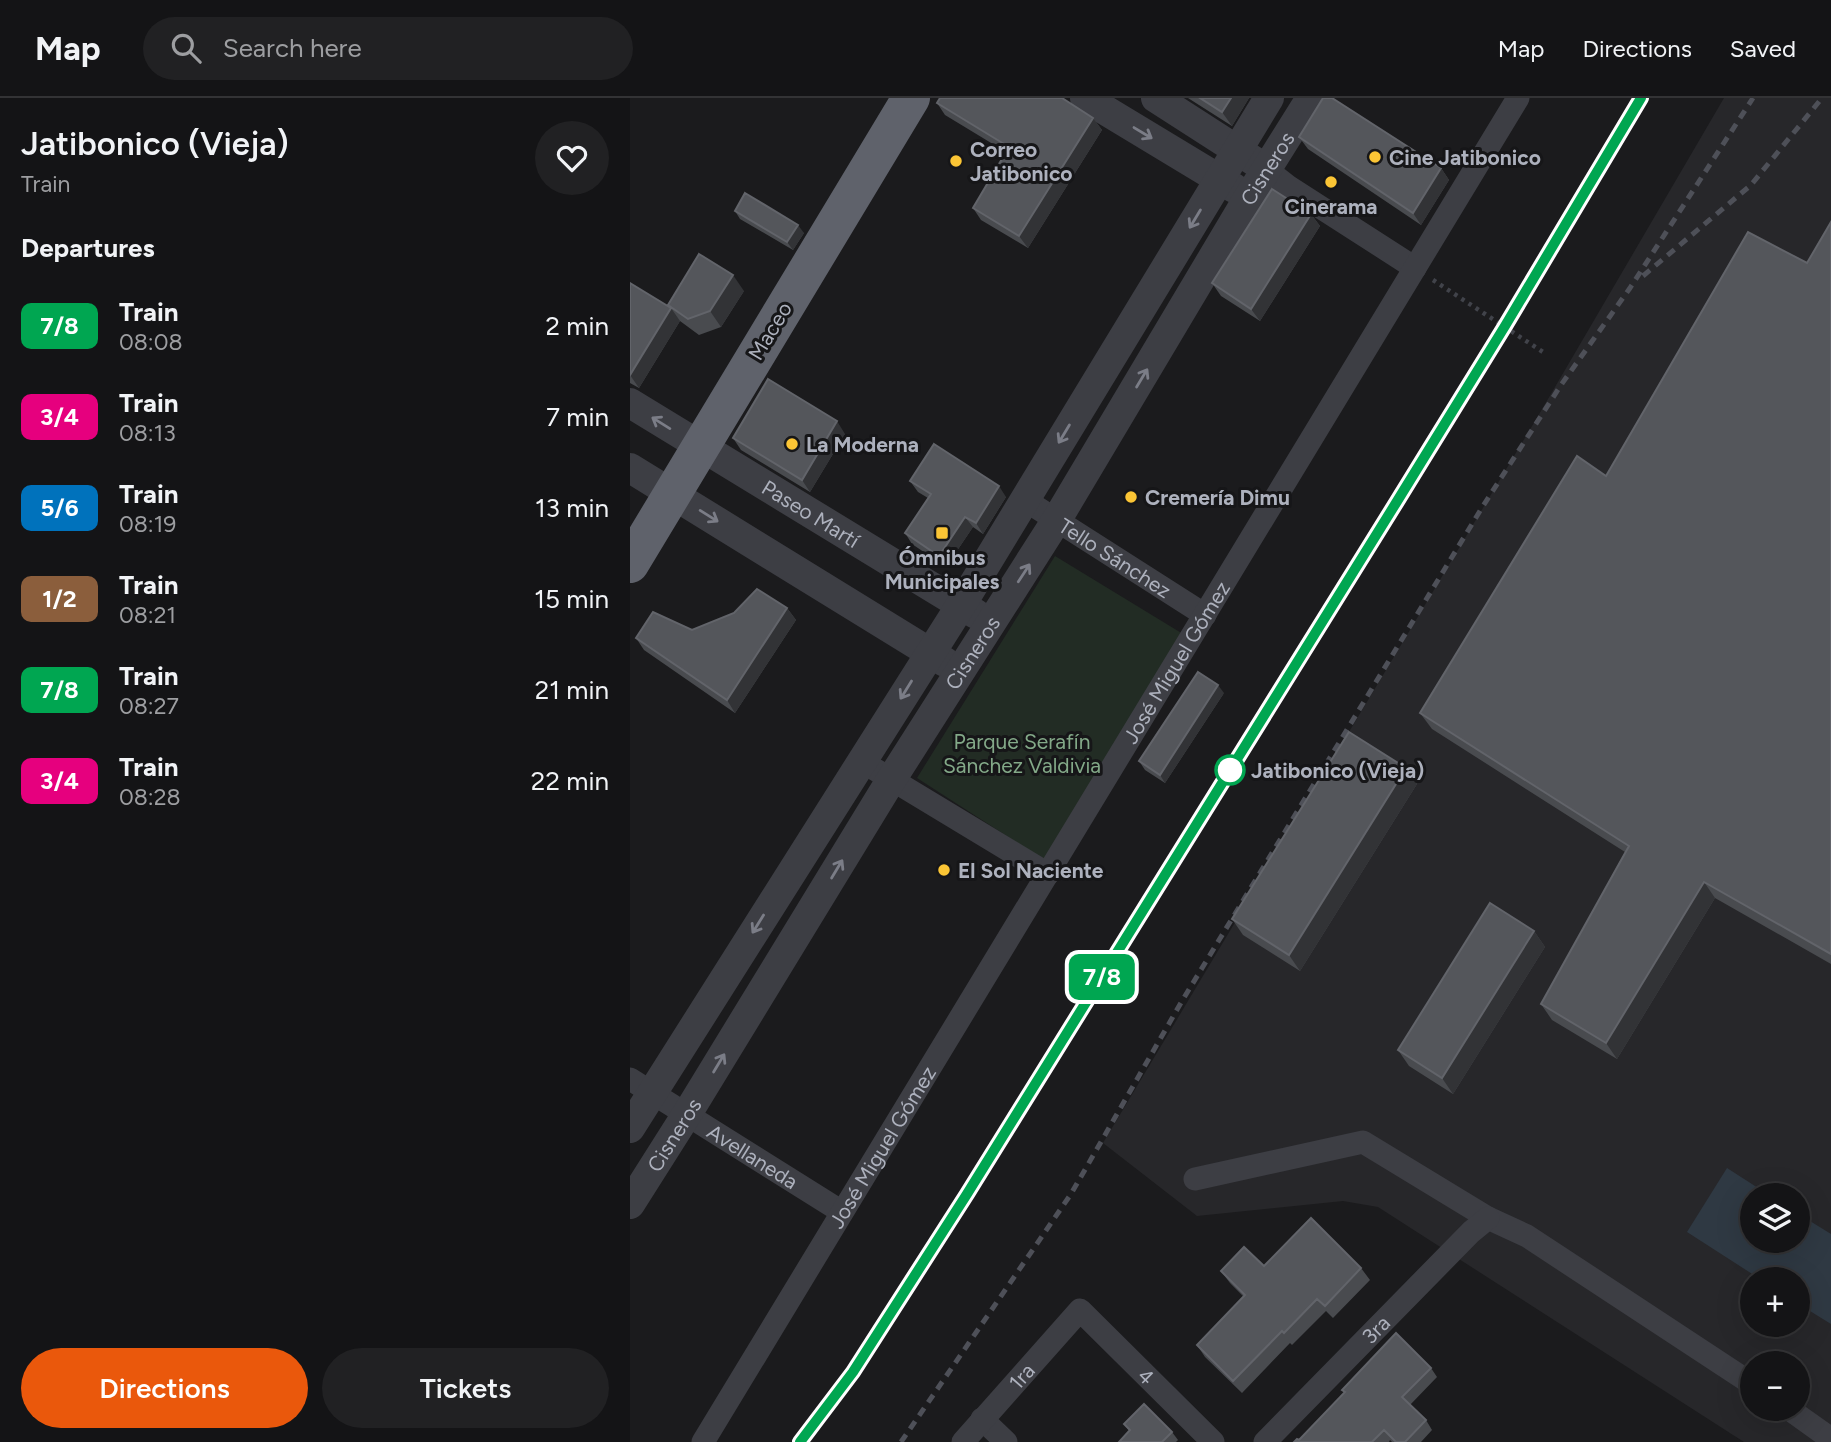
<!DOCTYPE html>
<html lang="en">
<head>
<meta charset="utf-8">
<style>
  body { margin:0; font-family:Figtree,sans-serif; background:#212123; color:#f1f3f6; height:100vh; display:flex; flex-direction:column; font-size:26px; white-space:nowrap }
  * { box-sizing:border-box; margin:0 }
  p { font-size:23px; color:#9d9ea1 }
  .icon { flex:none; width:38px; height:38px; fill:none; stroke:currentColor; stroke-width:2; stroke-linecap:round; stroke-linejoin:round }
  .map { position:relative; flex:1; overflow:hidden }
  .sheet { display:flex; flex-direction:column; background:#141416; width:630px }
  .sheet>* { flex:none }
  .badge { padding:0 14px; border-radius:10px; font-size:24px; line-height:46px }
  .fabs { position:absolute; left:1110px; top:1085px; display:grid; gap:14px }
  .fabs a { display:grid; place-items:center; width:70px; height:70px; border-radius:50%; background:#141416; box-shadow:0 7px 28px #0002,0 0 0 2px #333335; font-size:35px }
  .map>.badge { position:absolute; translate:-50% -50%; box-shadow:0 0 0 4px #fff }
  h2 { padding:0 21px; font-size:26px; line-height:63px }
  .round { display:grid; place-items:center; flex:none; width:74px; height:74px; border-radius:37px; background:#212123 }
  .head { display:flex; align-items:center; justify-content:space-between; height:119px; padding:0 21px }
  h1 { font-size:33px; font-weight:600; line-height:52px }
  .action { display:flex; gap:14px; margin-top:auto; padding:14px 21px }
  .action a { flex:1; height:80px; border-radius:42px; background:#ea580c; color:#fff; font-size:28px; font-weight:600; line-height:80px; text-align:center }
  .action a+a { background:#212123; color:#f1f3f6 }
  ul { padding:0; list-style:none }
  li { display:flex; align-items:center; gap:21px; height:91px; padding:0 21px }
  li div { flex:1 }
  li b { display:block; font-size:26px }
  li em { font-style:normal }
  li .badge { min-width:77px; font-weight:700; text-align:center }
  header { display:flex; align-items:center; gap:42px; box-sizing:border-box; height:98px; padding:0 35px; background:#141416; border-bottom:2px solid #333335 }
  header strong { font-size:33px }
  nav { display:flex; gap:38px; margin-inline-start:auto; font-size:24px }
  .search { width:490px; height:63px; background:#212123; display:flex; align-items:center; gap:18px; box-sizing:border-box; padding:0 24px; border-radius:38px; color:#9d9ea1; font-size:26px }
  main { display:flex; flex:1; min-height:0 }
  .map>svg:first-child { display:block }
  .built { fill:#27272a; fill-rule:evenodd }
  .green { fill:#222c24 }
  .water { fill:#2f3943 }
  .lines { fill:none; stroke-linecap:round; stroke-linejoin:round }
  .path { stroke:#41434a; stroke-width:4.5; stroke-dasharray:3.5 5; stroke-linecap:butt }
  .minor { stroke:#3d3e44; stroke-width:23 }
  .tertiary { stroke:#3d3e44; stroke-width:30 }
  .trunk { stroke:#5f626b; stroke-width:38 }
  .rail { stroke:#4e5058; stroke-width:5; stroke-dasharray:9 7; stroke-linecap:butt }
  .wall { fill:#494b4f }
  .shaded-wall { fill:#323336 }
  .building { fill:#54565b; stroke:#62646a; stroke-width:2 }
  .oneway { stroke:#7b7d87 }
  .line-casing { stroke:#fff; stroke-width:16 }
  .line { stroke:#00a651; stroke-width:10 }
  .poi-dot { fill:#fbc535; stroke:#161618; stroke-width:2.5 }
  .stop-dot { fill:#fff; stroke:#00a651; stroke-width:3.5 }
  .labels { text-anchor:middle; dominant-baseline:central; stroke-width:6; stroke-linejoin:round; paint-order:stroke }
  .poi-label { font-size:21px; font-weight:bold; fill:#adb1bd; stroke:#161618; text-anchor:start }
  .street-label { font-size:21px; fill:#adb1bd; stroke:#161618 }
  .park-label { font-size:21px; fill:#83a988; stroke:#161618 }
  .stop-label { font-size:21px; font-weight:bold; fill:#adb1bd; stroke:#161618; text-anchor:start }
</style>
</head>
<body>
<header>
<strong>Map</strong>
<div class="search"><svg class="icon" aria-label="search" viewBox="0 0 24 24"><circle cx="10" cy="10" r="6"/><path d="M15 15l6 6"/></svg>Search here</div>
<nav><a>Map</a><a>Directions</a><a>Saved</a></nav>
</header>
<main>
<section class="sheet">
<div class="head"><div><h1>Jatibonico (Vieja)</h1><p>Train</p></div><a class="round"><svg class="icon" aria-label="heart" viewBox="0 0 24 24"><path d="M12 20l-8-8c-3-5 5-10 8-4 3-6 11-1 8 4z"/></svg></a></div>
<h2>Departures</h2>
<ul>
<li><span class="badge" style="background:#00a651;color:#fff">7/8</span><div><b>Train</b><p>08:08</p></div><em>2 min</em></li>
<li><span class="badge" style="background:#e6007e;color:#fff">3/4</span><div><b>Train</b><p>08:13</p></div><em>7 min</em></li>
<li><span class="badge" style="background:#0072bc;color:#fff">5/6</span><div><b>Train</b><p>08:19</p></div><em>13 min</em></li>
<li><span class="badge" style="background:#8b5e3c;color:#fff">1/2</span><div><b>Train</b><p>08:21</p></div><em>15 min</em></li>
<li><span class="badge" style="background:#00a651;color:#fff">7/8</span><div><b>Train</b><p>08:27</p></div><em>21 min</em></li>
<li><span class="badge" style="background:#e6007e;color:#fff">3/4</span><div><b>Train</b><p>08:28</p></div><em>22 min</em></li>
</ul>
<div class="action"><a>Directions</a><a>Tickets</a></div>
</section>
<div class="map">
<svg width="1201" height="1344" viewBox="0 0 1201 1344">
  <rect width="100%" height="100%" fill="#1b1b1d"/>
  <path class="built" d="M1094,0h107v1344h-87l-366,-235 -35,-6 -146,15 -94,-73 438,-732zM1122,1097h45v46h-45zM1122,1181h45v46h-45zM1122,1265h45v46h-45z"/>
  <path class="green" d="M425,458l128,78 -136,228 -130,-84z"/>
  <path class="water" d="M1097,1070l42,27h-17v46h45v-28l34,21v90l-34,-21v-24h-37l-73,-47z"/>
  <g class="lines">
    <path class="path" d="M803,182l110,72"/>
    <g class="minor">
      <path d="M636,71l23,18 126,81"/>
      <path id="s1" d="M395,402l180,115"/>
      <path d="M231,663l187,113"/>
      <path id="s2" d="M0,981l212,133"/>
      <path d="M565,1081l168,-37 125,76 39,18 225,148"/>
      <path d="M1159,1311l42,30"/>
      <path d="M352,1321l24,23"/>
      <path id="s3" d="M73,1344l815,-1344"/>
      <path id="s4" d="M333,1344l117,-132 133,132"/>
      <path id="s5" d="M635,1344l206,-210 17,-14"/>
    </g>
    <g class="tertiary">
      <path d="M455,0l149,90"/>
      <path d="M526,0l98,63"/>
      <path id="s6" d="M0,305l346,211"/>
      <path d="M0,370l315,194"/>
      <path d="M0,1030l331,-523 308,-507"/>
      <path id="s7" d="M0,1106l57,-90 204,-334 165,-259 193,-324 62,-99"/>
    </g>
    <path class="trunk" d="M0,466l281,-466"/>
    <path class="rail" d="M1013,178l108,-91 71,-87
      M170,1344l53,-70 114,-178 430,-691 108,-177 136,-228
      M271,1344l170,-248 111,-193 301,-495 78,-121 69,-97 123,-190"/>
  </g>
  <path class="wall" d="M558,0h61l-17,28z
    M307,5l156,15 9,12 -74,118 -47,-28 -8,-12 33,-56 -61,-37z
    M669,39l142,31 8,12 -28,45 -113,-76z
    M105,113l69,22 -11,17 -53,-31z
    M681,116l9,12 -60,95 -39,-25 -9,-13z
    M1201,124v742l-116,-66 -98,161 -65,-39 -11,-16 84,-152 -193,-123 -12,-16 186,-237 201,-213z
    M0,185l41,25 -3,-3 76,-14 -23,36 -22,8 -19,-14 -41,67 -9,-5z
    M215,336l-35,58 -69,-42 -8,-12z
    M280,383l96,16 -23,37 -10,-7 -27,40 -34,-23 -7,-11 23,-35 -10,-6z
    M157,510l9,12 -61,93 -91,-63 -8,-12 56,-8z
    M594,595l-59,90 -20,-13 -6,-9z
    M776,670l11,16 -117,187 -57,-36 -11,-16z
    M904,833l11,16 -92,147 -44,-28 -11,-16z
    M634,1168l97,2 9,12 -37,38 -7,-7 -34,34 -2,-2 -48,50 -37,-36 -8,-12 47,-48 -14,-14 -9,-12z
    M801,1270l6,9 -27,28 16,15 6,10 -11,12h-29l-2,-2 -1,2h-95l5,-2 45,-47 -2,-3z
    M494,1326l48,8 6,8 -2,2h-57l10,-11z"/>
  <path class="shaded-wall" d="M601,0h18l-17,28 -10,-14z
    M463,20l9,12 -74,118 -9,-12z
    M811,70l8,12 -28,45 -8,-12z
    M681,116l9,12 -60,95 -9,-12z
    M168,127l6,8 -11,17 -6,-8z
    M103,177l11,16 -23,36 -11,-16z
    M41,210l9,13 -41,67 -9,-13z
    M207,323l8,13 -35,58 -8,-12z
    M369,388l7,11 -23,37 -7,-11z
    M335,419l8,10 -27,40 -7,-11z
    M157,510l9,12 -61,93 -8,-13z
    M588,587l6,8 -59,90 -5,-8z
    M776,670l11,16 -117,187 -11,-16z
    M1074,784l11,16 -98,161 -11,-16z
    M904,833l11,16 -92,147 -11,-16z"/>
  <path class="building" d="M310,0h122l31,20 -74,118 -46,-28 36,-61 -72,-44z
    M570,0h31l-9,14z
    M693,0h9l109,70 -28,45 -114,-76z
    M642,91l39,25 -60,95 -39,-26z
    M115,95l53,32 -11,17 -52,-31z
    M1201,124v732l-127,-72 -98,161 -65,-39 88,-158 -209,-133 157,-257 29,20 142,-244 59,31z
    M69,156l34,21 -23,36 -22,8 -20,-14z
    M0,185l41,25 -41,67z
    M138,281l69,42 -35,59 -69,-42z
    M304,346l65,42 -23,37 -11,-6 -26,39 -34,-23 26,-39 -21,-13z
    M127,491l30,19 -60,92 -91,-62 17,-26 39,18 42,-17z
    M568,574l20,13 -58,90 -21,-14z
    M719,634l57,36 -117,187 -57,-36z
    M860,805l44,28 -92,147 -44,-28z
    M681,1120l50,50 -36,38 -8,-7 -33,34 -2,-2 -49,50 -36,-36 48,-50 -24,-24 23,-24 20,19z
    M766,1235l35,35 -29,29 24,23 -21,22h-9l-12,-12 -12,12h-78l3,-3 2,1 46,-48 -3,-2z
    M514,1306l28,28 -10,10h-43l11,-12 -6,-6z"/>
  <defs><path id="oneway-shaft" d="M-6 0H5M1.5-3L5.5 0L1.5 3" fill="none" stroke-width="1.6" stroke-linecap="round" stroke-linejoin="round" transform="scale(1.75)"/></defs>
  <g class="oneway">
    <use href="#oneway-shaft" transform="translate(513 35) rotate(31)"/>
    <use href="#oneway-shaft" transform="translate(565 121) rotate(121)"/>
    <use href="#oneway-shaft" transform="translate(512 280) rotate(-59)"/>
    <use href="#oneway-shaft" transform="translate(31 325) rotate(-148)"/>
    <use href="#oneway-shaft" transform="translate(434 336) rotate(121)"/>
    <use href="#oneway-shaft" transform="translate(79 418) rotate(32)"/>
    <use href="#oneway-shaft" transform="translate(394 475) rotate(-57)"/>
    <use href="#oneway-shaft" transform="translate(276 592) rotate(122)"/>
    <use href="#oneway-shaft" transform="translate(207 771) rotate(-59)"/>
    <use href="#oneway-shaft" transform="translate(128 826) rotate(122)"/>
    <use href="#oneway-shaft" transform="translate(89 965) rotate(-59)"/>
  </g>
  <g class="lines">
    <defs>
      <path id="line" d="M170,1344l53,-70 114,-178 429,-691 109,-177 136,-228"/>
    </defs>
    <use href="#line" class="line-casing"/>
    <use href="#line" class="line"/>
  </g>
  <g class="poi-dot">
    <circle cx="745" cy="59" r="7"/>
    <circle cx="326" cy="63" r="7"/>
    <circle cx="701" cy="84" r="7"/>
    <circle cx="162" cy="346" r="7"/>
    <circle cx="501" cy="399" r="7"/>
    <rect x="305" y="428" width="14" height="14" rx="3.5"/>
    <circle cx="314" cy="772" r="7"/>
  </g>
  <circle class="stop-dot" cx="600" cy="672" r="14"/>
  <g class="labels">
    <g class="poi-label">
      <text x="340" y="51">Correo<tspan x="340" dy="24">Jatibonico</tspan></text>
      <text x="759" y="59">Cine Jatibonico</text>
      <text x="701" y="108" text-anchor="middle">Cinerama</text>
      <text x="176" y="346">La Moderna</text>
      <text x="515" y="399">Cremería Dimu</text>
      <text x="312" y="459" text-anchor="middle">Ómnibus<tspan x="312" dy="24">Municipales</tspan></text>
      <text x="328" y="772">El Sol Naciente</text>
    </g>
    <g class="street-label">
      <text stroke="none"><textPath href="#s7" startOffset="1216">Cisneros</textPath></text>
      <text transform="translate(140 233) rotate(-59)">Maceo</text>
      <text stroke="none"><textPath href="#s6" startOffset="212">Paseo Martí</textPath></text>
      <text stroke="none"><textPath href="#s1" startOffset="107">Tello Sánchez</textPath></text>
      <text stroke="none"><textPath href="#s7" startOffset="649">Cisneros</textPath></text>
      <text stroke="none"><textPath href="#s3" startOffset="912">José Miguel Gómez</textPath></text>
      <text stroke="none"><textPath href="#s7" startOffset="82">Cisneros</textPath></text>
      <text stroke="none"><textPath href="#s3" startOffset="345">José Miguel Gómez</textPath></text>
      <text stroke="none"><textPath href="#s2" startOffset="145">Avellaneda</textPath></text>
      <text stroke="none"><textPath href="#s5" startOffset="158">3ra</textPath></text>
      <text stroke="none"><textPath href="#s4" startOffset="88">1ra</textPath></text>
      <text stroke="none"><textPath href="#s4" startOffset="270">4</textPath></text>
    </g>
    <g class="park-label">
      <text x="392" y="643">Parque Serafín<tspan x="392" dy="24">Sánchez Valdivia</tspan></text>
    </g>
    <g class="stop-label">
      <text x="621" y="672">Jatibonico (Vieja)</text>
    </g>
  </g>
</svg>
<div class="fabs">
<a><svg class="icon" aria-label="layers" viewBox="0 0 24 24"><path d="M12 4l9 5-9 5-9-5zM3 14l9 5 9-5"/></svg></a>
<a>+</a>
<a>−</a>
</div>
<b class="badge" style="left:472px;top:879px;background:#00a651;color:#fff">7/8</b>
</div>
</main>
</body>
</html>
